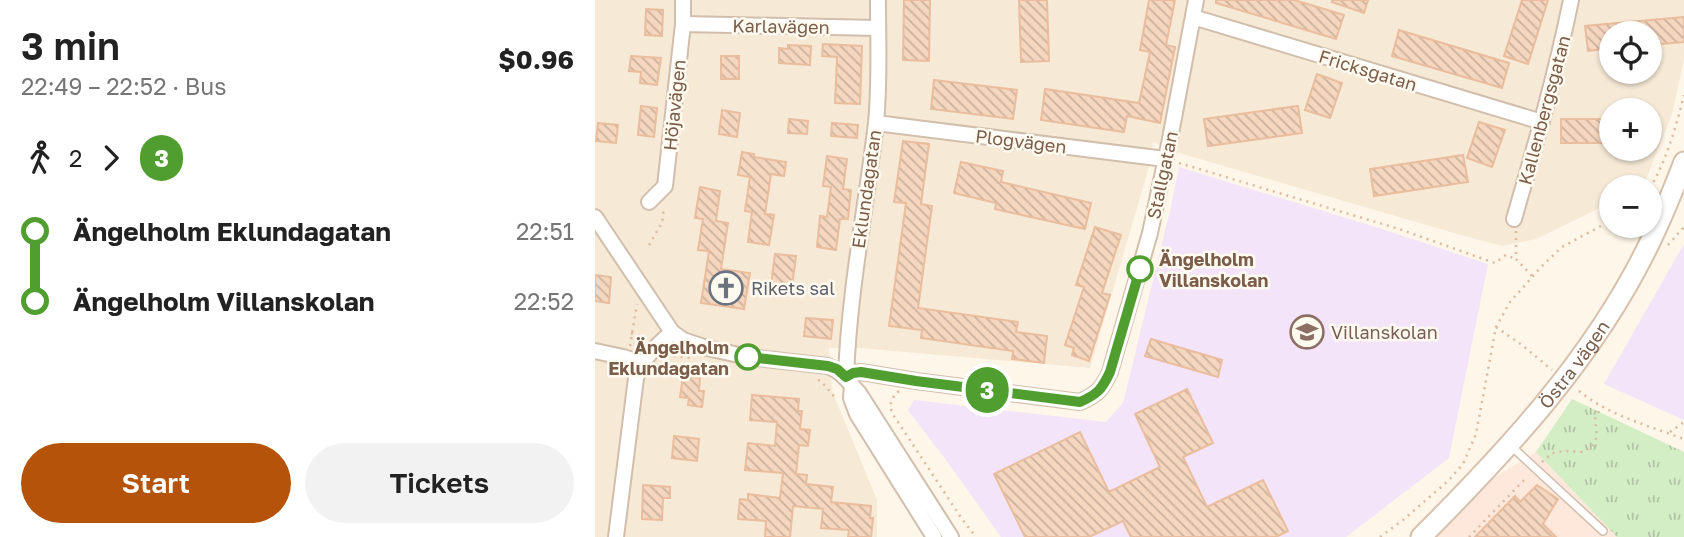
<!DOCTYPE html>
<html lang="en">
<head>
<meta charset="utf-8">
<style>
  body { margin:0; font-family:"Golos Text",sans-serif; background:#f2f2f2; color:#222; height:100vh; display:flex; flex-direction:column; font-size:26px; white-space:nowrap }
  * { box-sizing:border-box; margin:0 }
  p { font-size:23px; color:#767676 }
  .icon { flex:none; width:38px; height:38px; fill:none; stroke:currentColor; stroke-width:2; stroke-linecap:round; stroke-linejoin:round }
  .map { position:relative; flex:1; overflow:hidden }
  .side { display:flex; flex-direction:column; background:#fff; width:595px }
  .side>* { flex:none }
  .badge { padding:0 14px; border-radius:23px; font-size:24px; line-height:46px }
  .tools { position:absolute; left:1004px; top:21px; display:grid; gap:14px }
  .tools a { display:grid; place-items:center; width:63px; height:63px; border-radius:50%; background:#fff; box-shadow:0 2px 5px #0004; font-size:35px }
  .map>.badge { position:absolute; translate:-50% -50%; box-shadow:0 0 0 4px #fff }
  .legs { display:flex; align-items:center; gap:10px; height:77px; padding:0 21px; font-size:23px }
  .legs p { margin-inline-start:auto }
  .headline { display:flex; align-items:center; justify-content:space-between; height:119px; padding:0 21px }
  h1 { font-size:38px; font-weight:600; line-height:52px }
  .button { display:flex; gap:14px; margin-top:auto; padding:14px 21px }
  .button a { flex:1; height:80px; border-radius:42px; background:#b45309; color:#fff; font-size:28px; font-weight:600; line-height:80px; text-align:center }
  .button a+a { background:#f2f2f2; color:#222 }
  ul { padding:0 21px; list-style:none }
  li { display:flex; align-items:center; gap:24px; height:70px; font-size:26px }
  li i { display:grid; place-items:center; width:10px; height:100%; margin:0 9px; background:currentColor }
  li i::after { content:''; width:18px; height:18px; margin:-9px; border:5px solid; border-radius:50%; background:#fff }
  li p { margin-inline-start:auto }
  li:first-child i { background:linear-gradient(#0000 50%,currentColor 0) }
  li:last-child i { background:linear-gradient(currentColor 50%,#0000 0) }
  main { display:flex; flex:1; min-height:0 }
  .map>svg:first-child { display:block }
  .residential { fill:#f6e9d6; fill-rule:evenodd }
  .commercial { fill:#fee7db }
  .education { fill:#f3e4fa }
  .park { fill:url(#park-tufts) }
  .building { fill:url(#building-back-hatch); stroke:#e9bd9d; stroke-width:2 }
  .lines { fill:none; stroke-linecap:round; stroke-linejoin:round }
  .lane-casing { stroke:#d1beac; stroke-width:10 }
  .street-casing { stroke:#d1beac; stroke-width:18 }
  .secondary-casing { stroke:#d7c1ac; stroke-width:23 }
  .path { stroke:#dbbaa0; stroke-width:2.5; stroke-dasharray:2 5; stroke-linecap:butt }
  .lane { stroke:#fff; stroke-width:7 }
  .street { stroke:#fff; stroke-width:14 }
  .secondary { stroke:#fff; stroke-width:19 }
  .line-1-casing { stroke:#fff; stroke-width:16 }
  .line-1 { stroke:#509e2f; stroke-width:10 }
  .stop-1-dot { fill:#fff; stroke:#509e2f; stroke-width:3.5 }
  .labels { text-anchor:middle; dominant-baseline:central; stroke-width:5; stroke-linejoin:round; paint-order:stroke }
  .street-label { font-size:18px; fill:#7a5d4a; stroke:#fffaf0 }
  .stop-label { font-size:18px; font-weight:bold; fill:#7a5d4a; stroke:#fffaf0; text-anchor:start }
  .worship-label { font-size:18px; fill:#5b616d; stroke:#fffaf0; text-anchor:start }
  .education-label { font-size:18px; fill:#785e54; stroke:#fffaf0; text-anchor:start }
</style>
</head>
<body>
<main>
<section class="side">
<div class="headline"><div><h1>3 min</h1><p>22:49 – 22:52 · Bus</p></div><b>$0.96</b></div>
<div class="legs"><svg class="icon" aria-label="walk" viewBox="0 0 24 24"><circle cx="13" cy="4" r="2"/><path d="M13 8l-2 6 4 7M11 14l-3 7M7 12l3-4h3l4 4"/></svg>2<svg class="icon" aria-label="forward" viewBox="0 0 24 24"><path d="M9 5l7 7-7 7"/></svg><b class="badge" style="background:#509e2f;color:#fff">3</b></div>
<ul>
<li><i style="color:#509e2f"></i><b>Ängelholm Eklundagatan</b><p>22:51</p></li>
<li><i style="color:#509e2f"></i><b>Ängelholm Villanskolan</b><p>22:52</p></li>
</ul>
<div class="button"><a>Start</a><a>Tickets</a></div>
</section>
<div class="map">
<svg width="1089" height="537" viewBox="0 0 1089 537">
  <defs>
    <pattern id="park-tufts" width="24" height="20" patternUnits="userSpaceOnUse" patternTransform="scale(1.75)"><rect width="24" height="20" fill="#d3edc5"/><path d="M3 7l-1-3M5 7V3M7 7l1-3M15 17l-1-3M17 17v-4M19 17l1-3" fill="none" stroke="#b0c3a2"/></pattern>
    <pattern id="building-back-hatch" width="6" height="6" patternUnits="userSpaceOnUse" patternTransform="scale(1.75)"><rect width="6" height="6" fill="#f5d6be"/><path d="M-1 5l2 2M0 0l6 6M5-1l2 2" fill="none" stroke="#cbb19c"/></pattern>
  </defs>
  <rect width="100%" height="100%" fill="#fef6e8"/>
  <path class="residential" d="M0,0h1089v59l-12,55 -29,73h-31v15l-76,37 -34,7 -48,-13 -275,-80 -26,-11 -4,25 -59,201 -230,-20h-31l3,43 45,109v37h-282zM1017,33h38v39h-38zM1017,110h38v39h-38z"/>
  <path class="commercial" d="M941,452l81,85h-181l56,-58z"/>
  <path class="education" d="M584,167l203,62 106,35 -39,194 -103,79h-345l-52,-73 -41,-54 6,-10 192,22 17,-19 47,-192z
    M1089,244v176l-80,-36z"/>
  <path class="park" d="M977,399l112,53v85h-67l-81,-85z"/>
  <path class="building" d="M309,0h26l-1,61 -26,-1z
    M424,0h28l2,61 -28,1z
    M554,0h26l-9,45 9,2 -15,76 -33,-7 -3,16 -83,-12 4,-31 94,14 11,-51 -10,-2z
    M621,0h78l50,15 -8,24 -120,-36z
    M737,0h36l-4,13 -32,-11z
    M927,0h26l-20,64 -24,-8z
    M51,9l17,1 -1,26 -17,-1z
    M1089,17v25l-34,3v-12h-38v15l-24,3 -3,-25z
    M804,30l110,33 -7,25 -110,-32z
    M228,44l39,2 -2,58 -25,-1 2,-46 -15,-1z
    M193,45l23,1 -1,19 -31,-2v-15l9,1z
    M36,56l30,2 -4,27 -17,-2 1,-11 -12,-1z
    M126,56h18v23h-18z
    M722,74l25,9 -12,35 -25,-8z
    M339,80l83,10 -4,29 -82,-10z
    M46,106l16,2 -3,29 -16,-2z
    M703,106l4,27 -94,13 -4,-27z
    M127,110l18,3 -3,24 -18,-3z
    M194,119l19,2 -1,13 -19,-1z
    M966,119h51v24h-51z
    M884,122l26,8 -13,37 -25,-9z
    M3,123l20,2 -2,18 -20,-2z
    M237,123l26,2 -1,13 -26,-2z
    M308,141l26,3 -8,60 11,2 -14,102 100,14 -2,10 31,4 -3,27 -32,-4 1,-8 -92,-13 1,-8 -33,-4 17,-123 -12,-1z
    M147,152l12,2v3l32,5 -2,14 -13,-2 -6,40 9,1 -5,30 -21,-3 4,-30 -7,-1 5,-34 -12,-2z
    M868,155l5,27 -94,14 -4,-27z
    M232,156l20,3 -4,30 8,1 -3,29h-8l-4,31 -19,-3 3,-31 7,1 4,-30 -8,-1z
    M366,162l42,9 -2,11 90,21 -6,26 -90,-20 1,-6 -42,-10z
    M105,187l20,4 -4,30 12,2 -7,46 29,4 -6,36 -43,-6 8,-52 -11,-1 5,-31 -8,-1z
    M500,227l26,8 -19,58 8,2 -21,66 -17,-6 2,-7 -9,-3 19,-58 -8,-2z
    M180,254l21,2 -4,31 -21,-2z
    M0,275l16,2 -2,26 -14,-2z
    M211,318l27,2 -2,19 -27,-3z
    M556,339l71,21 -4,17 -73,-21z
    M88,376l17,2 -1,13h5l-2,16 -14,-2 1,-7 -9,-1z
    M592,389l26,54 -30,14 24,50 56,-27 25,51 -12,6h-145l-8,-16 -34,16h-64l-31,-63 86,-42 29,60 51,-25 -25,-53z
    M157,395l47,4 -1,12h4l-2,18 10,1 -2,16 -9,-1 -3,29 11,1 -1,9 27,3 -2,15 40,4 -1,12h3l-2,19h-23l1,-7 -28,-2 2,-19 -30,-3 -3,31h-25l1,-16 -28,-2 2,-20 8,1v-6l32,4 3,-25 -38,-3 3,-27 27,3 2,-24 -27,-2z
    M79,436l25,3 -2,22 -25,-3z
    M48,485l27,2v11h-7l-1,22 -20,-1z
    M942,485l21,14 -15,25 13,13h-81l40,-41 5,6z"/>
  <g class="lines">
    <defs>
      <path id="lane" d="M915,445l93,86"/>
      <path id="street" d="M598,17l349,105
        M88,24l195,4
        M281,123l289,36
        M54,202l16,-16 18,-162v-24
        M0,217l77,115 11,8 24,8 41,9 80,9c15,6 20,16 31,27l92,144
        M919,219c21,-73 42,-145 57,-219
        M0,351l28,6 19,6
        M251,377l7,-4 8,-1 55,9 164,21c18,-8 22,-13 30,-30l40,-139 20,-94 26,-139
        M251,377c3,-85 20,-170 30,-254 4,-41 2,-82 2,-123
        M257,386l-1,12 6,16 77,123
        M21,537l20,-159c7,-20 20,-32 36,-46"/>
      <g id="secondary">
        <path id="s1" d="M826,537c88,-88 176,-183 230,-297 12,-25 23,-52 33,-78"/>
      </g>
    </defs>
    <use href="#lane" class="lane-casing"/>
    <use href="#street" class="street-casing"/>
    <use href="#secondary" class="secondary-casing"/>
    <path class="path" d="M584,163l220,66 96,34 11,-8 10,4
      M1055,188c17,-29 26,-61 34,-93
      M921,231v28l17,18
      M54,245l13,-22 2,-16
      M1073,245l16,-18
      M901,327l26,18 30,25
      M36,333l14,4
      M35,346l7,-42
      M72,354l6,2 18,2
      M223,380l3,1 16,19
      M304,391c-8,7 -10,12 -7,22l70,106 14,18
      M984,391c31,25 68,34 105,48
      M1075,432l14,-10
      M947,462l10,-9 13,-2 18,1 10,-6 4,-10 -2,-17 6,-12
      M785,537l23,-17 45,-39 15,-17 13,-30 20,-107 14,-25 32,-36 20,-19 50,-27
      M874,537l58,-60"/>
    <use href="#lane" class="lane"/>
    <use href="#street" class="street"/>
    <use href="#secondary" class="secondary"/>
  </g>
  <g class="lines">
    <defs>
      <path id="line-1" d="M153,357l80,9 9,3 9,8 7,-4 8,-1 55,9 164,21c18,-8 22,-13 30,-30l30,-103"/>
    </defs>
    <use href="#line-1" class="line-1-casing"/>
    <use href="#line-1" class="line-1"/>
  </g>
  <defs>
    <symbol id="church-ring" viewBox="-11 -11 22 22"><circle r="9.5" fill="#fffaf0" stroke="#6b7280" stroke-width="1.5"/><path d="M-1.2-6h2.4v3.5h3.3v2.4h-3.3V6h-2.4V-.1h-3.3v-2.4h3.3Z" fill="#6b7280"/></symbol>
    <symbol id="school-ring" viewBox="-11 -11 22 22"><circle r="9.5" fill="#fffaf0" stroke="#8d6e63" stroke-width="1.5"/><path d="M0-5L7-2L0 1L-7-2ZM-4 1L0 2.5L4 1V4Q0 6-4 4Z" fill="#8d6e63"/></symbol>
  </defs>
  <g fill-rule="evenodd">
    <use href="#church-ring" x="112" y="269" width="38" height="38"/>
    <use href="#school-ring" x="693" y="313" width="38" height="38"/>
  </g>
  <g class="stop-1-dot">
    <circle cx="545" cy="269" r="12"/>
    <circle cx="153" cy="357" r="12"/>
  </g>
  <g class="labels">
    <g class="street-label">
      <text transform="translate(186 26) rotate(1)">Karlavägen</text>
      <text transform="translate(773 70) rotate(17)">Fricksgatan</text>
      <text transform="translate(79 105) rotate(-84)">Höjavägen</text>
      <text transform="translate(949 110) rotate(-75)">Kallenbergsgatan</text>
      <text transform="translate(426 141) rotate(7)">Plogvägen</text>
      <text transform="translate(567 175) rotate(-78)">Stallgatan</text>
      <text transform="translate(271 189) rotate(-82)">Eklundagatan</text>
      <text stroke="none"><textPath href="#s1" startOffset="231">Östra vägen</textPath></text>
    </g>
    <g class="stop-label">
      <text x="564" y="259">Ängelholm<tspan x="564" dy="21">Villanskolan</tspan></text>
      <text x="134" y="347" text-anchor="end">Ängelholm<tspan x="134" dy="21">Eklundagatan</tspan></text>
    </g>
    <g class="worship-label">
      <text x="156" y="288">Rikets sal</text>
    </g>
    <g class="education-label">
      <text x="736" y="332">Villanskolan</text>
    </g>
  </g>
</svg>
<div class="tools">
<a><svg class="icon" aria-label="locate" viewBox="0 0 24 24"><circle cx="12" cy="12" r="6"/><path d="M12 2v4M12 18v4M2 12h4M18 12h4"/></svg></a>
<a>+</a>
<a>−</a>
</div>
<b class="badge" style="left:392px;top:390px;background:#509e2f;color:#fff">3</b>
</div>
</main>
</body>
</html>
